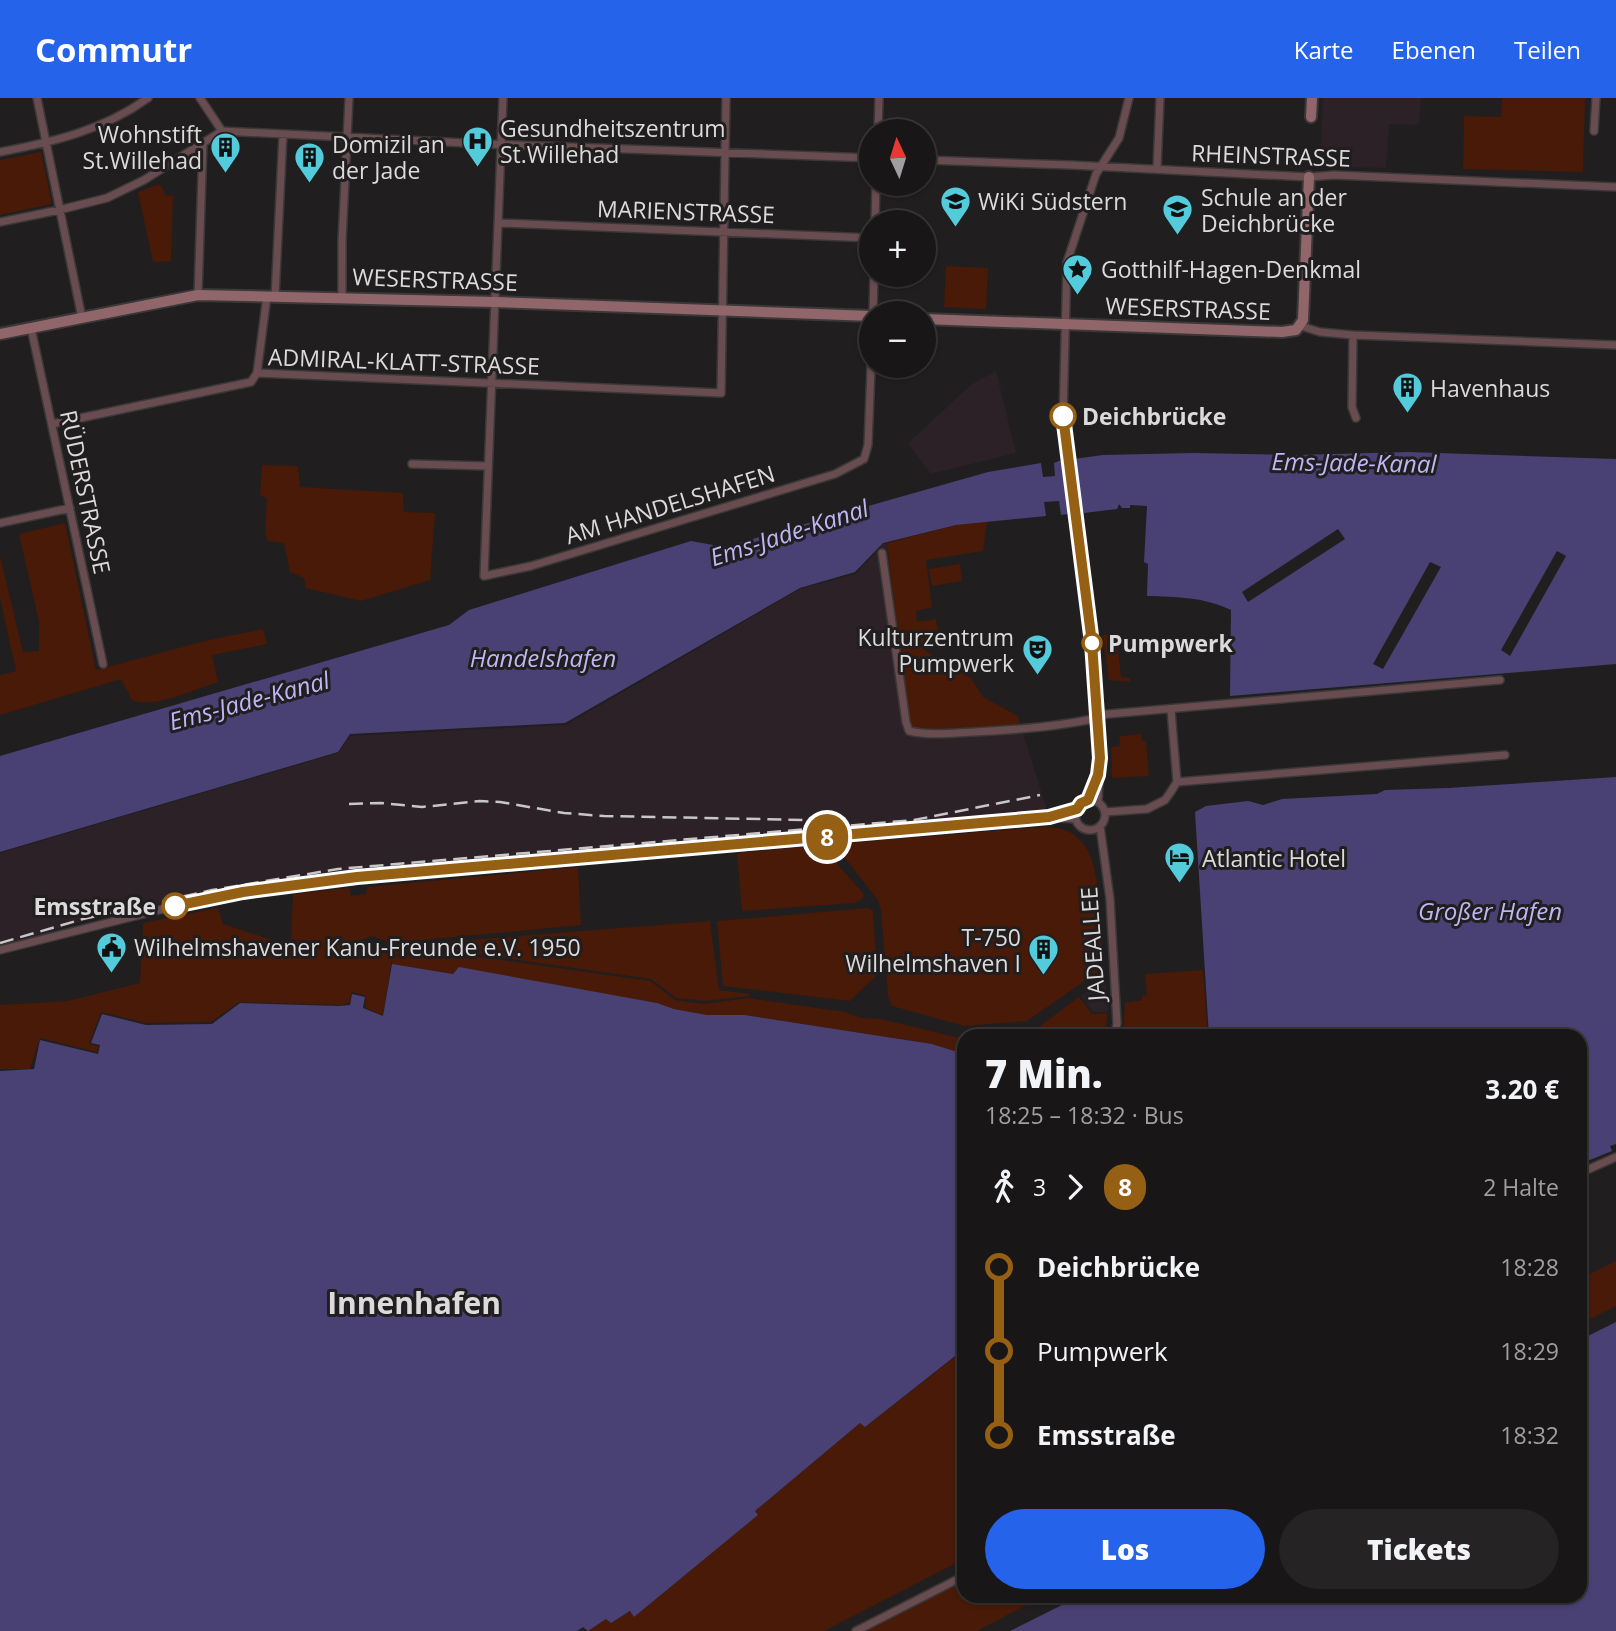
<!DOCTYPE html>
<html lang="de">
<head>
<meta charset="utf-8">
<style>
  body { margin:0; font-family:"Open Sans",sans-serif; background:#262324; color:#f1f3f6; height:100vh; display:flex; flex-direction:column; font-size:26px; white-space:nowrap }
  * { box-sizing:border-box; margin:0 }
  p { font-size:23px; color:#9f9fa1 }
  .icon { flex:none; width:38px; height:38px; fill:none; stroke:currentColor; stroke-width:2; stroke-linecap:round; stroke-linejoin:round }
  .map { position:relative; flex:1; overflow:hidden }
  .details { position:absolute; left:957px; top:931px; width:630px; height:574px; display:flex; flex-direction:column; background:#191617; border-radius:21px; box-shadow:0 2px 5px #0004,0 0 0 2px #373536 }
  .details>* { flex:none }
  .badge { padding:0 14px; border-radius:23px; font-size:24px; line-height:46px }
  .needle { width:46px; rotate:356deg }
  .fabs { position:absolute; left:859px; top:21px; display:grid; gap:14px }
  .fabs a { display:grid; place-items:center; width:77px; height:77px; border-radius:50%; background:#191617; box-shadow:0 2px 5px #0004,0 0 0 2px #373536; font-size:35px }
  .map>.badge { position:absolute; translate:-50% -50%; box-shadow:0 0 0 4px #fff }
  .legs { display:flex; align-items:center; gap:10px; height:77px; padding:0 28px; font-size:23px }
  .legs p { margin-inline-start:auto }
  .summary { display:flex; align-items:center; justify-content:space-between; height:119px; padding:0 28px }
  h1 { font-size:38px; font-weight:800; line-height:52px }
  .button { display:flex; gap:14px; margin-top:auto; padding:14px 28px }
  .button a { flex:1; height:80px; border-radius:42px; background:#2563eb; color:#fff; font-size:28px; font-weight:800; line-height:80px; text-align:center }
  .button a+a { background:#262324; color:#f1f3f6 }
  ul { padding:0 28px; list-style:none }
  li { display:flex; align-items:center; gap:24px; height:84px; font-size:26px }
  li i { display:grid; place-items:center; width:10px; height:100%; margin:0 9px; background:currentColor }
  li i::after { content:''; width:18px; height:18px; margin:-9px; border:5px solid; border-radius:50%; background:#191617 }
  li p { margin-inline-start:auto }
  li:first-child i { background:linear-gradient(#0000 50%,currentColor 0) }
  li:last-child i { background:linear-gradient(currentColor 50%,#0000 0) }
  header { display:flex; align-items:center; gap:42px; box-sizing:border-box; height:98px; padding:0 35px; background:#2563eb; color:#fff }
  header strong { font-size:33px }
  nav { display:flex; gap:38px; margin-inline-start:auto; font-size:24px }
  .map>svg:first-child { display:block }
  .built { fill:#2b2126 }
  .green { fill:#481a07 }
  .water { fill:#494173; fill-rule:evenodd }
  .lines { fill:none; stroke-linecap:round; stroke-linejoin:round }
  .street-casing { stroke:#3b3839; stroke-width:10 }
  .secondary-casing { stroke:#3b3839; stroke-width:14 }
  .street { stroke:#684c4f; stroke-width:7 }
  .secondary { stroke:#91666a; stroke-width:10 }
  .rail { stroke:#c9c6c7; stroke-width:2.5; stroke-dasharray:14 7; stroke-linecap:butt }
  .line-1-casing { stroke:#fff; stroke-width:16 }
  .line-1 { stroke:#955f14; stroke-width:10 }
  .stop-1-dot { fill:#fff; stroke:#955f14; stroke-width:3.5 }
  .labels { text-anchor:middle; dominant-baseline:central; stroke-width:6; stroke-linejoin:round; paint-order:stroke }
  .poi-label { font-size:23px; fill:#dcdadb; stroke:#211e1f; text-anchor:start }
  .street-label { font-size:23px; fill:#dcdadb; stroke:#211e1f }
  .stop-label { font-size:23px; font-weight:bold; fill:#dcdadb; stroke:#211e1f; text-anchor:start }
  .water-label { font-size:24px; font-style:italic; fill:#beb6f6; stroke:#211e1f }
  .district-label { font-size:30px; font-weight:bold; fill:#dcdadb; stroke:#211e1f }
</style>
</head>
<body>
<header>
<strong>Commutr</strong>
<nav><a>Karte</a><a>Ebenen</a><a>Teilen</a></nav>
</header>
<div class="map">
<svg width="1616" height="1533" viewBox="0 0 1616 1533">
  <rect width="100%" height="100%" fill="#211e1f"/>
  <path class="built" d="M1323,0h98l-2,27 -30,-1 -3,44 -64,-1 -2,-2z
    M996,273l20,82 -85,21 -23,-31 64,-59z
    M887,445l21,176 18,14 94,-9 28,89 -715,59 -158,28 -90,21 -85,25v-93l338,-100 12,-17 216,-11 234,-136 56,-15 27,-30z
    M1103,883l3,3 2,28h-15l-12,-16z"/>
  <path class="green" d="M1502,0h83l-2,74 -120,-3 1,-53 37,1z
    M41,54l11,52 -52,11v-55z
    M160,86l6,12 7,-1 -2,66 -18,1 -15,-70z
    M946,168l42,2 -2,41 -42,-2z
    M262,367l36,1 2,21 103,6 1,19 31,1 -5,67 -69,21 -55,-13 -2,-10 -14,-6 -6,-29 -16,-2 -3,-8 2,-35 -7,-2z
    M987,424l-4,29 -57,9 6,47 -16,4 1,11 19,-3 4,24 -19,3 -2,-9 1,9 20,15 31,17 12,19 35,19 2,8 -94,9 -14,-4 -4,-9 -21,-177 69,-18z
    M65,425l31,147 113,-30 54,-11 4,15 -55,11 6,27c-23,7 -64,27 -86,18l-11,-21 -121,36v-40l16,-4 -16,-73v-42l23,96 16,-1v-29l-20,-88z
    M960,466l2,17 -30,5 -3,-17z
    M1116,535l5,44 9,1v4l-21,-2 -6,-45z
    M1141,636l1,7h4l3,35 -37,2 -1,-31 8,-1 1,-10z
    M1042,729c15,0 28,2 39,14 22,22 20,96 22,127l-76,53 -63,5 -72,-20 -4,-9 -7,-86 -3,-11 -44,-56z
    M826,747l12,20 26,29 -2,5 -7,4 -113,8 -5,-58z
    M578,769l3,58 -190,18 -19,-7 -28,11 48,7 1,3 36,-4 29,1 192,27 25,19 29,4 44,-6 97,14 17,6 19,1 83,20v15l-32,-10 -187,-29h-38l-33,-6 -18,-6 -197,-35 -6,6 -61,-10v-6l-9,57 -18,-7 1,-12 -14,-4 -3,11 -9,2 -101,-3 -28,20 -65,1 -45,-11 -12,32 10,2 -2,6 -57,-14 -10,31h-30v-64l68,-4 72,-18 3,-60 75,-15 5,16 49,16 29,1 -10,-2 2,-45 56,-6 2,8 15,-2 1,-7z
    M868,810l5,3 4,64 -27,26 -127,-15 -6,-65z
    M710,823l9,69 31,4 -1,2 -44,5 -29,-3 -25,-19 -182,-26 -37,-3 -37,5 -1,-2 -17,-3 1,-3z
    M1203,872l5,66h-85l2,-33 17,-3v-4l5,-1 -2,-21z
    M1079,899l13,17 15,-1 -1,23h-138l68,-7z
    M1616,1163v45l-36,18v-45z
    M964,1252v209l-140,72h-236l18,-12 5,4 20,-12 3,6 124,-102 -3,-4 105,-88 5,4z
    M964,1483v15h80l-67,35h-111z"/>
  <path class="water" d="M1408,354l208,7v205l-386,32 1,-86c-27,-13 -54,-13 -84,-14l1,-32 -4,-2 3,-56 -17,-1v3h-8l-3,-4 -2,5 -33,4 -3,-14 -15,1 2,14 -7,1 -2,-14 -15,1 2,14 -90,9 -73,18 -28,29 -55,16 -235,135 -215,11 -12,18 -338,100v-96l449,-131 20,-15 222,-69 33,6 264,-75 53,-9 2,14 12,-1 -1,-13 5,-2 44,-6 89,-2 106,2zM1338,431l7,10 -97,63 -6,-10zM1557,453l9,5 -56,100 -9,-6zM1430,464l11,5 -58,102 -10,-5z
    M1616,679v367l-6,2 2,5 -32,13v-128h-371l-14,-224 11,-6 42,-5 15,4 19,-6 95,-5 8,-4 63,-2z
    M392,866l61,10 6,-7 198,36 17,6 33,6h38l187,29 32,10v295l-99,78 -5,-4 -105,88 3,4 -124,102 -4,-6 -19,12 -5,-4 -18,12 -5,-4 -6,4h-577v-560l34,-2 6,-29 58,14 2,-9 -9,-2 11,-29 44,11 66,-1 28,-21 99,3 11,-1 2,-11 13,3 -2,11 20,8z
    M1616,1224v309h-606l70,-35h500v-256z"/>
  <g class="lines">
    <defs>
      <path id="street" d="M37,0l45,220
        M200,0l22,33
        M503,0l-19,478 47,-10 304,-92 29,-15 4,-14 4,-102
        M878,33l1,-33
        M1594,33l2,-33
        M0,54c53,-10 104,-22 148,-54
        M924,62l147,5 238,12 25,-2 282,12
        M1157,71l3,-71
        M0,124l59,-12 48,-12 37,-18 78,-49 264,13 386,14
        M875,124l1,-38
        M499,125l373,15
        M198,197l5,-152
        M275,199l8,-163
        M342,199v-56l7,-143
        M873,215l1,-38
        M1301,228l19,6 33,3 263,10
        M31,230l72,336
        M1353,237l-1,72 4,11
        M257,275l10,-77
        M52,326l199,-42 6,-9 464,20 5,-295
        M412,366l76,2
        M0,425l70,-15
        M882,455l24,169 3,9c22,5 43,2 65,1 41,-2 83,-5 123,-14
        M1097,617l403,-35
        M1177,684l328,-27
        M1088,702l9,-22
        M1075 717a15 15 0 1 1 30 0a15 15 0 1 1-30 0Z
        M1098,704l2,-44 -5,-73 -32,-267 4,-156 29,-88 23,-36 10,-40
        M1105,714l42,-3 18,-9 5,-7 7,-11 -6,-72
        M1053,718l24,-7
        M1100,728l10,73 7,124 -2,13
        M0,852l187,-47 56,-10 114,-16 692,-60 27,2
        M1580,1075l36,-16
        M856,1533l108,-55"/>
      <path id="secondary" d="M1311,19l1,-19
        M924,221l358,13 14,-2 7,-10 6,-143
        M0,236l198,-39 297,7 377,14"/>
    </defs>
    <use href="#street" class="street-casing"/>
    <use href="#secondary" class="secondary-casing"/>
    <use href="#street" class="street"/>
    <use href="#secondary" class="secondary"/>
    <path class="rail" d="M349,706l32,-1 41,4 58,-6 20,1 64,11 40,3 203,4
      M0,845l83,-24 129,-29 126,-21 576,-49 126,-25"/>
  </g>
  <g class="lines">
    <defs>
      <path id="line-1" d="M175,808l68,-14 114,-15 692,-60 28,-8 4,-6 7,-3 10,-25 2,-17 -8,-115 -29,-227"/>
    </defs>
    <use href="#line-1" class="line-1-casing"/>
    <use href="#line-1" class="line-1"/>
  </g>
  <defs>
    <symbol id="hospital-pin" viewBox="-11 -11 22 30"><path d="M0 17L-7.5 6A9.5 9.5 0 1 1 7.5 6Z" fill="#53cbdb" stroke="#211e1f"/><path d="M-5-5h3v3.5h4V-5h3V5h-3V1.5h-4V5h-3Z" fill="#111"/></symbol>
    <symbol id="building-pin" viewBox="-11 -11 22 30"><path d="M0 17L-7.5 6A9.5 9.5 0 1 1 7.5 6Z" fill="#53cbdb" stroke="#211e1f"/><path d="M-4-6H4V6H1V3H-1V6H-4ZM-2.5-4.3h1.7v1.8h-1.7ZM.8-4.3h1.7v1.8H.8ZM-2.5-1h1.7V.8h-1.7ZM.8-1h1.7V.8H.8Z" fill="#111"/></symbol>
    <symbol id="school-pin" viewBox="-11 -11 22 30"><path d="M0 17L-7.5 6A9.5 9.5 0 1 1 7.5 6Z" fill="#53cbdb" stroke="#211e1f"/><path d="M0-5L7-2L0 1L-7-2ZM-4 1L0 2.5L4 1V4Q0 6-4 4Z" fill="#111"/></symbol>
    <symbol id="sight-pin" viewBox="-11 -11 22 30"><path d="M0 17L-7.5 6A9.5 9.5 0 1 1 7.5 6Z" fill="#53cbdb" stroke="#211e1f"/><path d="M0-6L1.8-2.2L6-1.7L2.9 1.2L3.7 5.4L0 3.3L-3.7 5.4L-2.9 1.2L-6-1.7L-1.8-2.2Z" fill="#111"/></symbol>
    <symbol id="theatre-pin" viewBox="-11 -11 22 30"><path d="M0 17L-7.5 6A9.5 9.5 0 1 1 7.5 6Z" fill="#53cbdb" stroke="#211e1f"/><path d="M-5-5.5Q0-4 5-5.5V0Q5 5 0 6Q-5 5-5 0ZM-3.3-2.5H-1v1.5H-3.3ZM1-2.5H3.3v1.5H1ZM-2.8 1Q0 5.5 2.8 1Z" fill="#111"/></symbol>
    <symbol id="hotel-pin" viewBox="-11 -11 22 30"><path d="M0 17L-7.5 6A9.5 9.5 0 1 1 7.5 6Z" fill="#53cbdb" stroke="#211e1f"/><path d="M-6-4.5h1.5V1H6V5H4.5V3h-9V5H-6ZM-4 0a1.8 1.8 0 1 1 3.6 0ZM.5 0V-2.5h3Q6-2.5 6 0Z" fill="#111"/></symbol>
    <symbol id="civic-pin" viewBox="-11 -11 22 30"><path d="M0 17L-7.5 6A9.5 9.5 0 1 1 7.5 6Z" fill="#53cbdb" stroke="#211e1f"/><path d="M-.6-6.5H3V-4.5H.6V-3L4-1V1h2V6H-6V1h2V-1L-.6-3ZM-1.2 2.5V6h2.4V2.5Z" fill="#111"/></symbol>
  </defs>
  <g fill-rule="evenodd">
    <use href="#hospital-pin" x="460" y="26" width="35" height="47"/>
    <use href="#building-pin" x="208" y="32" width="35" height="47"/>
    <use href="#building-pin" x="292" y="42" width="35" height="47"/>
    <use href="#school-pin" x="938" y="86" width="35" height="47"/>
    <use href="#school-pin" x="1160" y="94" width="35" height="47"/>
    <use href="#sight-pin" x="1060" y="154" width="35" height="47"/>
    <use href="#building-pin" x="1390" y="272" width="35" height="47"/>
    <use href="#theatre-pin" x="1020" y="534" width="35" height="47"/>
    <use href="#hotel-pin" x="1162" y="742" width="35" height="47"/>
    <use href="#civic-pin" x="94" y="832" width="35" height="47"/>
    <use href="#building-pin" x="1026" y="834" width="35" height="47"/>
  </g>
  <g class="stop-1-dot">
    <circle cx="1063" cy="318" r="12"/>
    <circle cx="1092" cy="545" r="9"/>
    <circle cx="175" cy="808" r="12"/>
  </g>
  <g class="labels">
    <g class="poi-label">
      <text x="500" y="30">Gesundheitszentrum<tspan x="500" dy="26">St.Willehad</tspan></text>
      <text x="202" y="36" text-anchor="end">Wohnstift<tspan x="202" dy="26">St.Willehad</tspan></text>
      <text x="332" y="46">Domizil an<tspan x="332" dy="26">der Jade</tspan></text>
      <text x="1201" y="99">Schule an der<tspan x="1201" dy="26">Deichbrücke</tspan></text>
      <text x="978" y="103">WiKi Südstern</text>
      <text x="1101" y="171">Gotthilf-Hagen-Denkmal</text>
      <text x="1430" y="290">Havenhaus</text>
      <text x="1014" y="539" text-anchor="end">Kulturzentrum<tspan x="1014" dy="26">Pumpwerk</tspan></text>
      <text x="1202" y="760">Atlantic Hotel</text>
      <text x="1021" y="839" text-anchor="end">T-750<tspan x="1021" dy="26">Wilhelmshaven I</tspan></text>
      <text x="134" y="849">Wilhelmshavener Kanu-Freunde e.V. 1950</text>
    </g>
    <g class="street-label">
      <text transform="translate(1271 57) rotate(2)">RHEINSTRASSE</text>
      <text transform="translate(686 113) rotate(2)">MARIENSTRASSE</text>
      <text transform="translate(435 181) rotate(2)">WESERSTRASSE</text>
      <text transform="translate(1188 210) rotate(2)">WESERSTRASSE</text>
      <text transform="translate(404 263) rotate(2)">ADMIRAL-KLATT-STRASSE</text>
      <text transform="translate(86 394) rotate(78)">RÜDERSTRASSE</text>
      <text transform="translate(670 406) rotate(-17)">AM HANDELSHAFEN</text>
      <text transform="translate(1092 846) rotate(-94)">JADEALLEE</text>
    </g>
    <g class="stop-label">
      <text x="1082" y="318">Deichbrücke</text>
      <text x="1108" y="545">Pumpwerk</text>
      <text x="156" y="808" text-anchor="end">Emsstraße</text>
    </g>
    <g class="water-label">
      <text transform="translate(1354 364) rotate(1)">Ems-Jade-Kanal</text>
      <text transform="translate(789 434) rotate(-18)">Ems-Jade-Kanal</text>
      <text x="543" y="559">Handelshafen</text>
      <text transform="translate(249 602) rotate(-15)">Ems-Jade-Kanal</text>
      <text x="1490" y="812">Großer Hafen</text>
    </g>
    <g class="district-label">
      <text x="414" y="1204">Innenhafen</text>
    </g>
  </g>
</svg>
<div class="fabs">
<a><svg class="needle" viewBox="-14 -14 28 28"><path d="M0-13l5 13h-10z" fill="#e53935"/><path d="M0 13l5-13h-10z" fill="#9f9fa1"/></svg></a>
<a>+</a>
<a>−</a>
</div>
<b class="badge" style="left:827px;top:739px;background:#955f14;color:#fff">8</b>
<section class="details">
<div class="summary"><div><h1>7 Min.</h1><p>18:25 – 18:32 · Bus</p></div><b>3.20 €</b></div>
<div class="legs"><svg class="icon" aria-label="walk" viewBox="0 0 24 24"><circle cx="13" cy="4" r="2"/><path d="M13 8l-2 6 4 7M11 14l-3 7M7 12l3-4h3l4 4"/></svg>3<svg class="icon" aria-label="forward" viewBox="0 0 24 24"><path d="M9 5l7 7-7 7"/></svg><b class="badge" style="background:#955f14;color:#fff">8</b><p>2 Halte</p></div>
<ul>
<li><i style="color:#955f14"></i><b>Deichbrücke</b><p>18:28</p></li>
<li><i style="color:#955f14"></i><span>Pumpwerk</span><p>18:29</p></li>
<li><i style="color:#955f14"></i><b>Emsstraße</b><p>18:32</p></li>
</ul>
<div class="button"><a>Los</a><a>Tickets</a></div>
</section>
</div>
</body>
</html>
